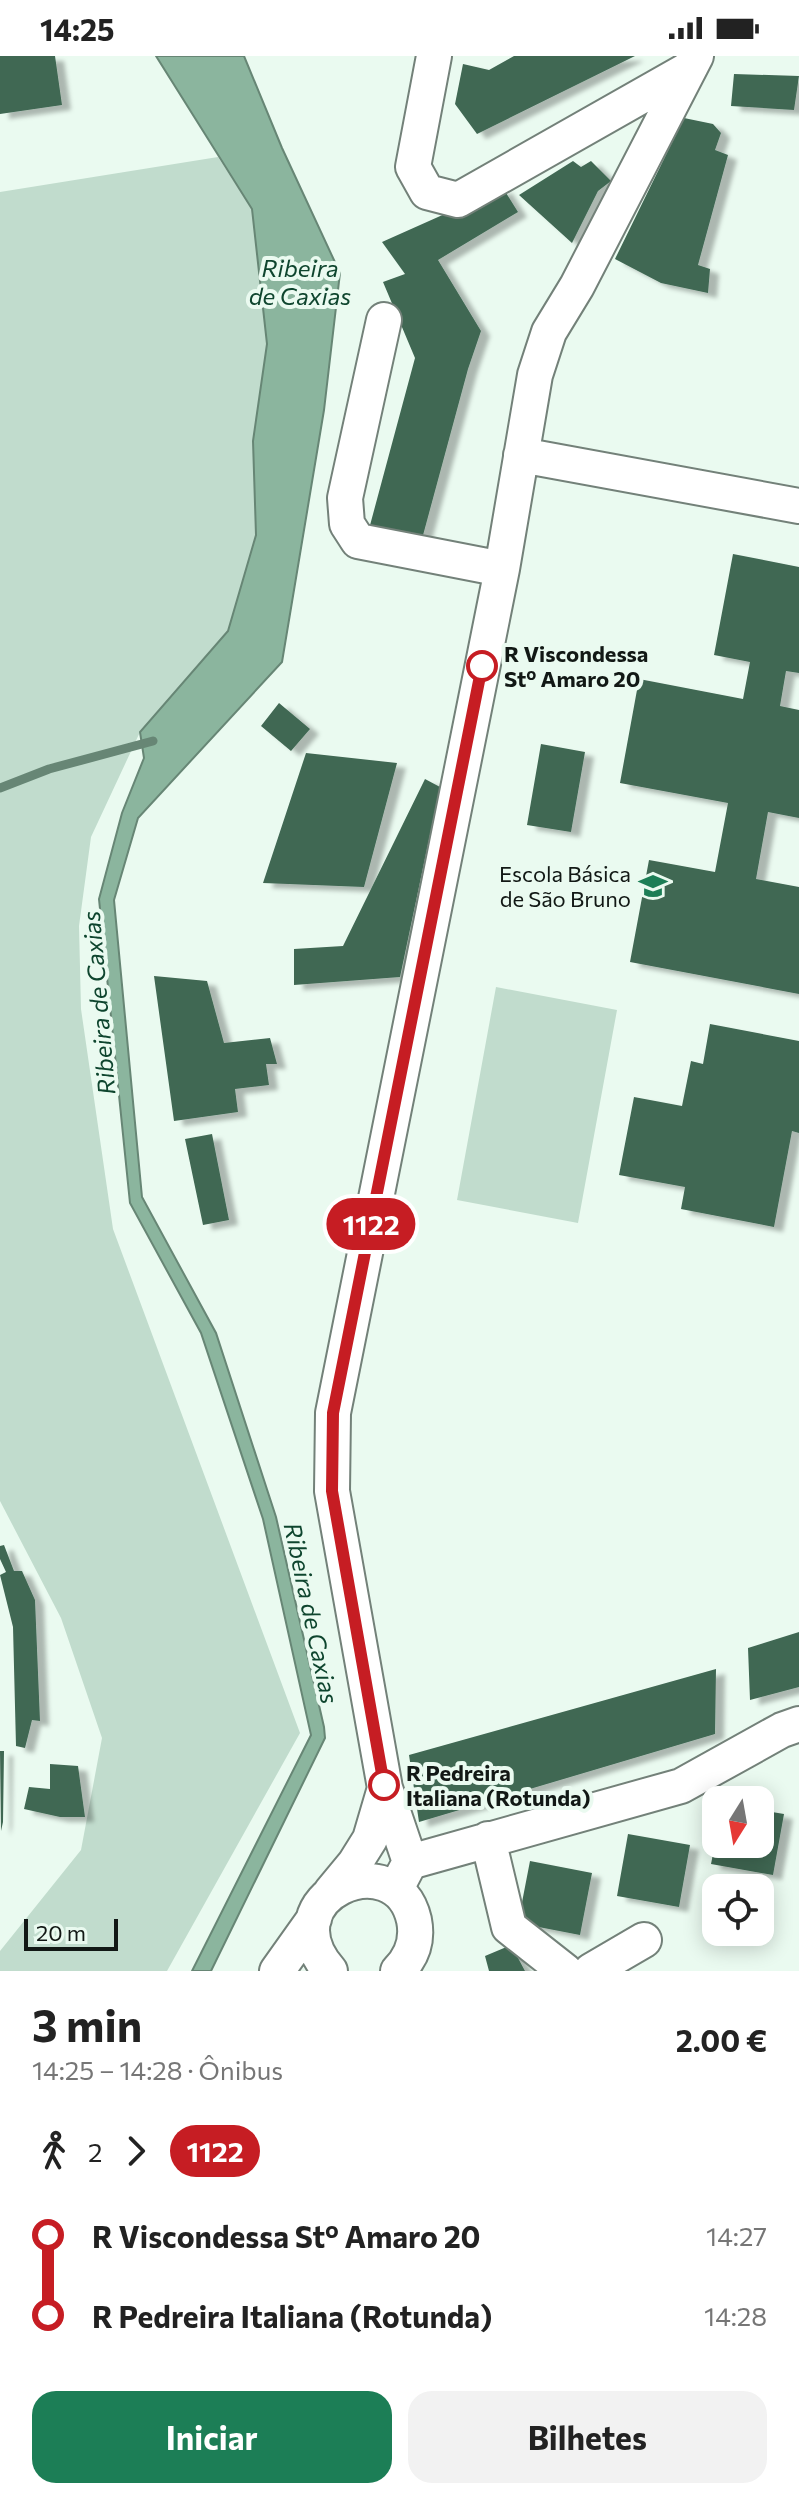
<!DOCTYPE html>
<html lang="pt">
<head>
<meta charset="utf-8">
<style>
  body { margin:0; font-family:Commissioner,sans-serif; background:#f2f2f2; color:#222; height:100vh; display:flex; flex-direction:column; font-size:30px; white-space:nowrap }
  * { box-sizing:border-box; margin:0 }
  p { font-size:26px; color:#767676 }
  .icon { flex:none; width:44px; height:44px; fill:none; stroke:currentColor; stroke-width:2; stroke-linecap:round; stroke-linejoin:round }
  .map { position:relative; height:1915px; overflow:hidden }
  .details { display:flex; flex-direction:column; background:#fff; flex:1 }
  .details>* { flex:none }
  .badge { padding:0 16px; border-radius:26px; font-size:28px; line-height:52px }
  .needle { width:52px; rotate:191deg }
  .controls { position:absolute; left:702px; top:1730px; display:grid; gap:16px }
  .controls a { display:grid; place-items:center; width:72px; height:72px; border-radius:16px; background:#fff; box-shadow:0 4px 20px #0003; font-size:40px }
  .scale { position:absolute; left:24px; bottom:20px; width:94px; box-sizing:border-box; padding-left:8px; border:4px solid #121815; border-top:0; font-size:22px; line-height:28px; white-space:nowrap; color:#121815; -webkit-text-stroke:6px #eafaf0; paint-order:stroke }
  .map>.badge { position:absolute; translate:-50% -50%; box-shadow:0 0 0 4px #fff }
  .legs { display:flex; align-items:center; gap:12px; height:88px; padding:0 32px; font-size:26px }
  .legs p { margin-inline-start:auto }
  .headline { display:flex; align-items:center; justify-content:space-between; height:136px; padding:0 32px }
  h1 { font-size:44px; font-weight:700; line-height:60px }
  .button { display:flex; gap:16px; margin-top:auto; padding:16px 32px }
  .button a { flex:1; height:92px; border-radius:24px; background:#1c7e56; color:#fff; font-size:32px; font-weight:700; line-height:92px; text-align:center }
  .button a+a { background:#f2f2f2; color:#222 }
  ul { padding:0 32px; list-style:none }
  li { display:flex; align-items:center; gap:28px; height:80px; font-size:30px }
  li i { display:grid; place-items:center; width:12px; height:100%; margin:0 10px; background:currentColor }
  li i::after { content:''; width:20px; height:20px; margin:-10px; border:6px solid; border-radius:50%; background:#fff }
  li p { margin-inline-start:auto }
  li:first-child i { background:linear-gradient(#0000 50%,currentColor 0) }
  li:last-child i { background:linear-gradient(currentColor 50%,#0000 0) }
  .status { display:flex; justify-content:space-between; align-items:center; height:56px; padding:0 40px; background:#fff; direction:ltr }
  .status svg { height:22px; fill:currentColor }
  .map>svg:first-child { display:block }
  .green { fill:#c1dccd }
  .water { fill:#8bb59e; stroke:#678675; stroke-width:2 }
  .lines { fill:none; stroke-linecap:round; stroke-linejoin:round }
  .stream { stroke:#678675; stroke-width:9 }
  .building { fill:#406753; filter:url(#shadow) }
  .minor-casing { stroke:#738179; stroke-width:38 }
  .minor { stroke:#fff; stroke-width:34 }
  .line-1-casing { stroke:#fff; stroke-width:18 }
  .line-1 { stroke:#c61d23; stroke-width:12 }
  .stop-1-dot { fill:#fff; stroke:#c61d23; stroke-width:4 }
  .labels { text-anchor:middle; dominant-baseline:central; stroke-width:8; stroke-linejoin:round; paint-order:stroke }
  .stop-label { font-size:22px; font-weight:bold; fill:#121815; stroke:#eafaf0; text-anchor:start }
  .poi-label { font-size:22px; fill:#121815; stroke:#eafaf0; text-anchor:end }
  .water-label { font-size:24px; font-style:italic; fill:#0e452e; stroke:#eafaf0 }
</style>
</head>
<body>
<div class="status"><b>14:25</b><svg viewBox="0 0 49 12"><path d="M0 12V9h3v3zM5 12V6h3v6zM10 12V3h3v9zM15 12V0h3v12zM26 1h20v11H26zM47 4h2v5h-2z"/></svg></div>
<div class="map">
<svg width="799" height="1915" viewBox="0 0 799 1915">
  <defs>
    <filter id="shadow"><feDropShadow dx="9" dy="5" stdDeviation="2" flood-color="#0004"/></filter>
  </defs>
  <rect width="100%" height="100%" fill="#eafaf0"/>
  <path class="green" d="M218,101l34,52 15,135 -14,97 3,94 -28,97 -88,100 -49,105 -12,89 2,83 32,220 187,504 -133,238h-167v-20l81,-101 21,-112 -41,-120 -61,-117v-1309z
    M496,931l121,23 -39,213 -121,-23z"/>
  <path class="water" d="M156,0h88l38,92 58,125 -16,137 -42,252 -144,156 -24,82 28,297 74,136 60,184 48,210 1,11 -114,233h-19l119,-236 -48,-216 -62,-186 -71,-130 -31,-304 23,-86 22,-55 -4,-26 88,-101 28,-96 -3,-94 14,-97 -15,-135z"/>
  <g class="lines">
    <path class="stream" d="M0,732l49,-19 104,-28"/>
  </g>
  <path class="building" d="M0,0h55l7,49 -62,9z
    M514,0h121l-158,78 -22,-30 8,-40 26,6z
    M734,18l65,2 -5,34 -63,-4z
    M684,62l29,6 8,9 -6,17 13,5 -30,110 12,4 -2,24 -47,-10 -46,-24z
    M573,105l8,6 10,-6 20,20 -13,10 -26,52 -53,-48z
    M503,132l15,24 -80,48 43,71 -13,38 -46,170 -53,-10 46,-171 -32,-76 22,-8 -23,-32z
    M733,498l66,13v106l-13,-2 -6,35 19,4v108l-31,-6 -12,67 43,8v107l-169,-32 19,-102 66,12 13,-69 -108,-20 19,-104 104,20 7,-37 -36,-7z
    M279,647l31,26 -19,22 -30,-25z
    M541,688l44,8 -14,80 -44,-7z
    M306,697l91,10 -33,124 -101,-4z
    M425,723l15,8 -40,190 -106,8v-36l49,-3z
    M154,920l53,5 17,62 46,-5 7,26h-11l3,21 -34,4 3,23 -64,9z
    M710,968l89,17v92l-7,-2 -18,96 -93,-18 4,-22 -66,-12 15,-78 48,9 9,-45 12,3z
    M212,1078l17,86 -26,5 -18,-86z
    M4,1489l10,26h8l13,29 5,121 -8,-1 -7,28 -9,-2 -3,-119 -13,-52 6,-3 -6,-13v-13z
    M799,1576v55l-49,13 -2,-52z
    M716,1613l-1,65 -296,88 -10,-67z
    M0,1695h4l-1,71 -2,9z
    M50,1708l28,2 7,51h-25l-36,-8 5,-22 21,2z
    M760,1754l24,4 -11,61 -62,-11 4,-20h45z
    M628,1778l62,11 -11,62 -62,-11z
    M530,1805l62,12 -12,62 -62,-12z
    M511,1889l14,26h-36l-4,-15z"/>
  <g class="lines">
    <defs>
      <path id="minor" d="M434,0l-21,111 14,25 31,8 231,-131
        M384,264l-39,178 2,26 11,17 144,28
        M521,399l278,51
        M385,1732l25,74 -10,19
        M488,1783l21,88 56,44
        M410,1806l271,-76 101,-56 17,-6
        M331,1836l24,-29 15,-24 15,-51 -53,-297 1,-78 169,-844 33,-194 14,-43 28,-46 119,-230
        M277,1915l37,-52
        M330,1915c-65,-75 66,-131 84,-51 4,20 -2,37 -16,51
        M591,1915l53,-31"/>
    </defs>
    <use href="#minor" class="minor-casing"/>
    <use href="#minor" class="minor"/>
  </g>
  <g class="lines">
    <defs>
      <path id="line-1" d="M384,1729l-52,-294 1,-78 149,-747"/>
    </defs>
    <use href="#line-1" class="line-1-casing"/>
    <use href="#line-1" class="line-1"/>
  </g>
  <defs>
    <symbol id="school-bare" viewBox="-9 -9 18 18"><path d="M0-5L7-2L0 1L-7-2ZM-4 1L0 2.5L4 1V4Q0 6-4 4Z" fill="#1c7e56" stroke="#eafaf0" stroke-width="2.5" paint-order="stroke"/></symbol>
  </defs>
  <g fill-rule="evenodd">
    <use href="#school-bare" x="633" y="810" width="40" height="40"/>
  </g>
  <g class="stop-1-dot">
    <circle cx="482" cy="610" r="14"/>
    <circle cx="384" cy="1729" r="14"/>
  </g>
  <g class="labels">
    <g class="stop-label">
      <text x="504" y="597">R Viscondessa<tspan x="504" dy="25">Stº Amaro 20</tspan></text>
      <text x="406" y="1716">R Pedreira<tspan x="406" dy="25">Italiana (Rotunda)</tspan></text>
    </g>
    <g class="poi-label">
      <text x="631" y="817">Escola Básica<tspan x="631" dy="25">de São Bruno</tspan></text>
    </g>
    <g class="water-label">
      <text x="300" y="211">Ribeira<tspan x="300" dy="28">de Caxias</tspan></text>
      <text transform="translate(98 947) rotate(-95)">Ribeira de Caxias</text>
      <text transform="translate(312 1557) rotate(78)">Ribeira de Caxias</text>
    </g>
  </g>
</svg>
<div class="controls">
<a><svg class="needle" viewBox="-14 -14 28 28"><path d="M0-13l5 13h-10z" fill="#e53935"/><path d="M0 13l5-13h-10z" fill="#767676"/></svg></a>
<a><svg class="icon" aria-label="locate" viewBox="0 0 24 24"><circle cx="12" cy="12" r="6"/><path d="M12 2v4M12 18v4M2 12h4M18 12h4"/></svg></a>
</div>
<div class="scale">20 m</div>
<b class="badge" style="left:371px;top:1168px;background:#c61d23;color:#fff">1122</b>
</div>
<section class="details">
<div class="headline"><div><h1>3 min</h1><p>14:25 – 14:28 · Ônibus</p></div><b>2.00 €</b></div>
<div class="legs"><svg class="icon" aria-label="walk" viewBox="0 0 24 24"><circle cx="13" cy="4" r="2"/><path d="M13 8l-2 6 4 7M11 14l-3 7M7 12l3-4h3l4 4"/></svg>2<svg class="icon" aria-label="forward" viewBox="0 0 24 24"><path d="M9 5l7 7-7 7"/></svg><b class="badge" style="background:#c61d23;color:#fff">1122</b></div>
<ul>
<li><i style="color:#c61d23"></i><b>R Viscondessa Stº Amaro 20</b><p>14:27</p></li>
<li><i style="color:#c61d23"></i><b>R Pedreira Italiana (Rotunda)</b><p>14:28</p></li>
</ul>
<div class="button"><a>Iniciar</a><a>Bilhetes</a></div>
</section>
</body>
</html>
